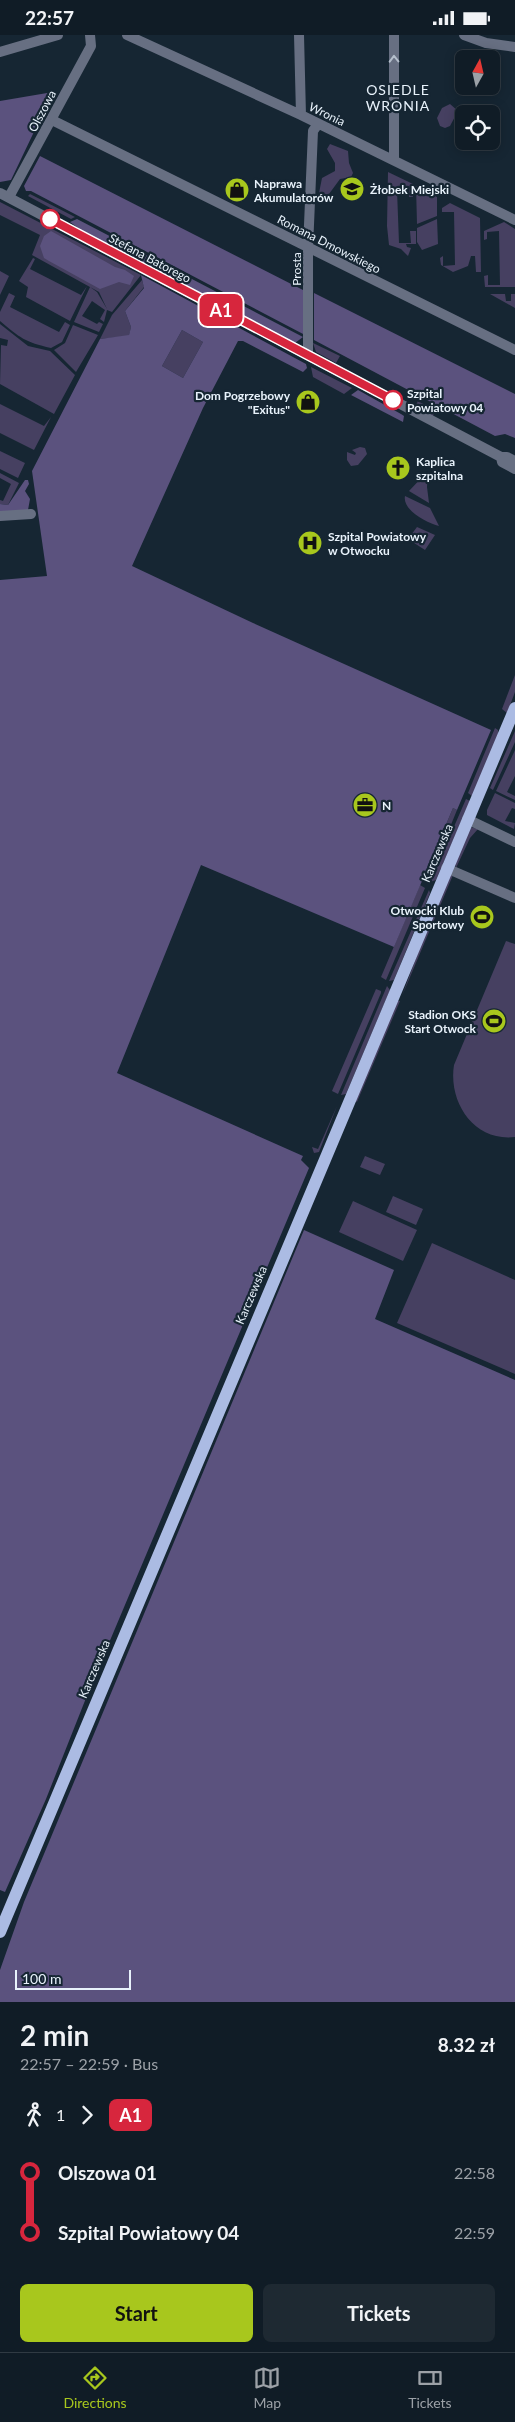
<!DOCTYPE html>
<html lang="en">
<head>
<meta charset="utf-8">
<style>
  body { margin:0; font-family:Lato,sans-serif; background:#1e2932; color:#f1f3f6; height:100vh; display:flex; flex-direction:column; font-size:19px; white-space:nowrap }
  * { box-sizing:border-box; margin:0 }
  p { font-size:16px; color:#9ca1a7 }
  .icon { flex:none; width:28px; height:28px; fill:none; stroke:currentColor; stroke-width:2; stroke-linecap:round; stroke-linejoin:round }
  .map { position:relative; height:1967px; overflow:hidden }
  .sheet { display:flex; flex-direction:column; background:#101c26; flex:1 }
  .sheet>* { flex:none }
  .badge { padding:0 10px; border-radius:8px; font-size:18px; line-height:32px }
  .needle { width:32px; rotate:8deg }
  .buttons { position:absolute; left:455px; top:15px; display:grid; gap:10px }
  .buttons a { display:grid; place-items:center; width:45px; height:45px; border-radius:8px; background:#101c26; box-shadow:0 2px 12px #0003,0 0 0 1px #303a43; font-size:25px }
  .scale { position:absolute; left:15px; bottom:12px; width:116px; box-sizing:border-box; padding-left:5px; border:2px solid #e8f2fb; border-top:0; font-size:14px; line-height:18px; white-space:nowrap; color:#e8f2fb; -webkit-text-stroke:4px #162633; paint-order:stroke }
  .map>.badge { position:absolute; translate:-50% -50%; box-shadow:0 0 0 2px #fff }
  .legs { display:flex; align-items:center; gap:8px; height:55px; padding:0 20px; font-size:16px }
  .legs p { margin-inline-start:auto }
  .head { display:flex; align-items:center; justify-content:space-between; height:85px; padding:0 20px }
  h1 { font-size:28px; font-weight:700; line-height:38px }
  .primary-button { display:flex; gap:10px; margin-top:auto; padding:10px 20px }
  .primary-button a { flex:1; height:58px; border-radius:8px; background:#a8c71d; color:#111; font-size:20px; font-weight:700; line-height:58px; text-align:center }
  .primary-button a+a { background:#1e2932; color:#f1f3f6 }
  ul { padding:0 20px; list-style:none }
  li { display:flex; align-items:center; gap:18px; height:60px; font-size:19px }
  li i { display:grid; place-items:center; width:8px; height:100%; margin:0 6px; background:currentColor }
  li i::after { content:''; width:12px; height:12px; margin:-6px; border:4px solid; border-radius:50%; background:#101c26 }
  li p { margin-inline-start:auto }
  li:first-child i { background:linear-gradient(#0000 50%,currentColor 0) }
  li:last-child i { background:linear-gradient(currentColor 50%,#0000 0) }
  .status { display:flex; justify-content:space-between; align-items:center; height:35px; padding:0 25px; background:#101c26; direction:ltr }
  .status svg { height:14px; fill:currentColor }
  .menu { display:flex; justify-content:space-around; align-items:center; height:70px; border-top:1px solid #303a43; background:#101c26; font-size:14px; color:#9ca1a7 }
  .menu a { display:grid; justify-items:center; gap:2px }
  .menu .selected { color:#a8c71d }
  .map>svg:first-child { display:block }
  .green { fill:#464061 }
  .forest { fill:#5b527e; fill-rule:evenodd }
  .lines { fill:none; stroke-linecap:round; stroke-linejoin:round }
  .minor { stroke:#676f82; stroke-width:10 }
  .major { stroke:#abbbe3; stroke-width:12 }
  .oneway { stroke:#b4becb }
  .line-1-casing { stroke:#fff; stroke-width:11 }
  .line-1 { stroke:#d7263d; stroke-width:8 }
  .stop-1-dot { fill:#fff; stroke:#d7263d; stroke-width:2.5 }
  .labels { text-anchor:middle; dominant-baseline:central; stroke-width:4.5; stroke-linejoin:round; paint-order:stroke }
  .street-label { font-size:12px; fill:#e8f2fb; stroke:#162633 }
  .poi-label { font-size:12px; font-weight:bold; fill:#e8f2fb; stroke:#162633; text-anchor:start }
  .stop-label { font-size:12px; font-weight:bold; fill:#e8f2fb; stroke:#162633; text-anchor:start }
  .neighbourhood-label { font-size:14px; letter-spacing:1px; fill:#e8f2fb; stroke:#162633 }
</style>
</head>
<body>
<div class="status"><b>22:57</b><svg viewBox="0 0 49 12"><path d="M0 12V9h3v3zM5 12V6h3v6zM10 12V3h3v9zM15 12V0h3v12zM26 1h20v11H26zM47 4h2v5h-2z"/></svg></div>
<div class="map">
<svg width="515" height="1967" viewBox="0 0 515 1967">
  <rect width="100%" height="100%" fill="#162633"/>
  <path class="green" d="M450,69l8,7 -8,15 -5,2 -5,-2 -3,-8 5,-10z
    M330,109l18,7 1,12 4,10 -2,4 -11,2 -11,15 -8,3 -2,-4 3,-15 13,-7v-8l-8,-14z
    M388,137l25,12v13h-4v-8l-12,1 2,53h12l-1,-12h6v13h-10l1,3 4,1 -3,8 -7,-7 -12,-4 -2,-19z
    M416,151l21,11v19l-20,8z
    M30,159l45,23 -4,2 -43,-23z
    M0,167l141,73 -29,37 -5,-2 -3,12 -4,-3 5,-9 -13,-9 -10,15 15,8 2,-2 4,2 -4,8 -25,-10 16,-35 7,5 10,17 -8,-17 -67,-37 8,-20 -40,-20z
    M450,168l30,15 1,54h-5l-1,-16h-4l-3,10 -15,6 -12,-7 -1,-7 3,-2v10l12,-1 -1,-53h-12v-4z
    M437,184l1,25 -16,6 -5,-8v-14z
    M504,187l11,7v58h-30l-1,-11 4,-1v10h12l-1,-54 -12,1v7l-3,1v-9z
    M33,223l2,1 -5,10 51,26 6,-9 -17,35 -44,-24 2,-10 -9,-6z
    M0,236l9,5 -9,19z
    M142,245l2,7 -19,24 6,16 -2,9 -29,3 12,-24z
    M9,258l6,3 -5,11 49,25 6,-10 5,3 -8,17 -11,6c-26,-6 -31,-10 -51,-27v-9z
    M490,259h15l1,7h5v-7h4v14z
    M0,289l28,22 22,5 25,24 -21,39 -54,-30 1,-39 6,1 1,-6 -8,-2z
    M73,290l25,10 -22,37 -22,-22 11,-7z
    M182,295l21,12 -20,36 -21,-12z
    M313,308l27,13 -4,7 -20,-11z
    M311,332l41,21 -8,6 -31,-17z
    M418,366l16,9 -1,7 -18,-10z
    M0,369l44,22 7,-9 -17,33 -34,-17z
    M360,412l5,1 2,6 -9,11 -7,1 -4,-6v-8l8,3 1,-2 -4,-3z
    M0,416l25,12 -7,15 -18,-9z
    M0,438l19,10 -11,22 -8,-1v-4l3,1 8,-17 -11,-6z
    M426,438h2l-1,14 2,16 -20,-12z
    M405,461l25,12 9,18c-12,-3 -37,-16 -34,-30z
    M417,492l18,8 -10,15 -17,-11z
    M515,640v17l-8,21 -5,-4z
    M495,693l3,2v5l-26,61 -4,-3z
    M515,696v11l-22,48 -3,-2z
    M515,715v26l-8,16 8,4v4l-19,-9z
    M495,758l20,10v6l-3,-1 -7,13 10,2 -1,6 -27,-14v-5z
    M466,764l4,2 -34,79 -6,2z
    M453,773l4,2 -29,71 -5,-2z
    M470,792l8,2 -8,9 -14,30 -2,-9z
    M453,840l-51,121 44,-119z
    M420,850l5,3 -39,92 -5,-3z
    M429,855l1,3 -36,87 -5,1z
    M506,906l9,3v193c-41,5 -67,-35 -61,-72z
    M387,951l3,4 -44,104 -5,1z
    M376,954l5,2v2l-43,101 -6,-3z
    M394,966h6l-43,101 -3,-2z
    M337,1071l-18,46 -5,1 -2,-6 6,2z
    M365,1121l20,8 -5,11 -20,-8z
    M393,1161l30,13 -7,16 -30,-13z
    M353,1166l64,29 -14,31 -64,-29z
    M432,1208l83,37v94l-118,-51z"/>
  <path class="forest" d="M53,57l-42,88 -11,2v-81z
    M40,121l263,134 2,45 -274,-144h-5l-2,-5z
    M77,184l226,118 -8,6 -210,-110 -15,-11z
    M51,196l64,36 10,3 9,6 -4,9 -11,-3 -19,7 -51,-28 -5,-3 -4,-12 4,-10z
    M141,240l165,89 1,4 -4,4 -60,-31h-5l-35,67 -71,158 121,57 238,107 -34,80 -4,-2 -59,139 -193,-82 -84,208 186,83 -2,4 8,8 -219,520 -44,111 -41,93 -5,-2v-1310l47,-4 -15,-105 68,-132 29,-4 2,-8 -6,-16 19,-23zM182,295l21,12 -20,36 -21,-12z
    M314,258l201,101v44l-10,-4 -10,2 -181,-96z
    M358,355l43,24 3,2 -1,6 -52,-27z
    M25,445h3l1,4 -4,7 5,8 -2,11 -28,3v-9l8,1z
    M304,1195l90,40 -19,49 140,61v622h-515v-32l24,-68z"/>
  <g class="lines">
    <path class="minor" d="M127,0l174,80 214,105
      M299,0l2,80
      M394,0v125
      M464,0l22,8 29,4
      M0,17l58,-17
      M52,85l463,230
      M0,158l501,264h6l8,4
      M9,162l82,-151 -1,-11
      M308,320v-107l5,-117 5,-7
      M501,422l1,5 13,7
      M0,481l31,-2
      M467,784l48,23
      M446,833l69,30"/>
    <path class="major" d="M0,1897l515,-1224"/>
  </g>
  <defs><path id="oneway-chevron" d="M-2-3.5L2.5 0L-2 3.5" fill="none" stroke-width="1.6" stroke-linecap="round" stroke-linejoin="round" transform="scale(1.25)"/></defs>
  <use class="oneway" href="#oneway-chevron" transform="translate(394 24) rotate(-91)"/>
  <g class="lines">
    <defs>
      <path id="line-1" d="M50,184l343,181"/>
    </defs>
    <use href="#line-1" class="line-1-casing"/>
    <use href="#line-1" class="line-1"/>
  </g>
  <defs>
    <symbol id="school-disc" viewBox="-11 -11 22 22"><circle r="9.5" fill="#a8c71d" stroke="#162633"/><path d="M0-5L7-2L0 1L-7-2ZM-4 1L0 2.5L4 1V4Q0 6-4 4Z" fill="#111"/></symbol>
    <symbol id="shop-disc" viewBox="-11 -11 22 22"><circle r="9.5" fill="#a8c71d" stroke="#162633"/><path d="M-5-2.5h2.3a2.7 3.5 0 0 1 5.4 0H5L5.5 6h-11ZM-1.5-2.5h3a1.5 2.3 0 0 0-3 0Z" fill="#111"/></symbol>
    <symbol id="church-disc" viewBox="-11 -11 22 22"><circle r="9.5" fill="#a8c71d" stroke="#162633"/><path d="M-1.2-6h2.4v3.5h3.3v2.4h-3.3V6h-2.4V-.1h-3.3v-2.4h3.3Z" fill="#111"/></symbol>
    <symbol id="hospital-disc" viewBox="-11 -11 22 22"><circle r="9.5" fill="#a8c71d" stroke="#162633"/><path d="M-5-5h3v3.5h4V-5h3V5h-3V1.5h-4V5h-3Z" fill="#111"/></symbol>
    <symbol id="office-disc" viewBox="-11 -11 22 22"><circle r="9.5" fill="#a8c71d" stroke="#162633"/><path d="M-6-3h4V-5.5h4V-3h4V5H-6ZM-1-4.5V-3h2v-1.5ZM-6 0V1H6V0Z" fill="#111"/></symbol>
    <symbol id="stadium-disc" viewBox="-11 -11 22 22"><circle r="9.5" fill="#a8c71d" stroke="#162633"/><path d="M0-5a6.5 5 0 1 0 0 10a6.5 5 0 1 0 0-10ZM-3.5-1.8h7v3.6h-7Z" fill="#111"/></symbol>
  </defs>
  <g fill-rule="evenodd">
    <use href="#school-disc" x="338" y="140" width="28" height="28"/>
    <use href="#shop-disc" x="223" y="141" width="28" height="28"/>
    <use href="#shop-disc" x="294" y="353" width="28" height="28"/>
    <use href="#church-disc" x="384" y="419" width="28" height="28"/>
    <use href="#hospital-disc" x="296" y="494" width="28" height="28"/>
    <use href="#office-disc" x="351" y="756" width="28" height="28"/>
    <use href="#stadium-disc" x="468" y="868" width="28" height="28"/>
    <use href="#stadium-disc" x="480" y="972" width="28" height="28"/>
  </g>
  <g class="stop-1-dot">
    <circle cx="50" cy="184" r="9"/>
    <circle cx="393" cy="365" r="9"/>
  </g>
  <g class="labels">
    <g class="street-label">
      <text transform="translate(42 76) rotate(-62)">Olszowa</text>
      <text transform="translate(327 79) rotate(26)">Wronia</text>
      <text transform="translate(329 209) rotate(27)">Romana Dmowskiego</text>
      <text transform="translate(150 223) rotate(28)">Stefana Batorego</text>
      <text transform="translate(296 234) rotate(-90)">Prosta</text>
      <text transform="translate(437 818) rotate(-67)">Karczewska</text>
      <text transform="translate(251 1260) rotate(-67)">Karczewska</text>
      <text transform="translate(94 1634) rotate(-67)">Karczewska</text>
    </g>
    <g class="poi-label">
      <text x="254" y="148">Naprawa<tspan x="254" dy="14">Akumulatorów</tspan></text>
      <text x="370" y="154">Żłobek Miejski</text>
      <text x="290" y="360" text-anchor="end">Dom Pogrzebowy<tspan x="290" dy="14">"Exitus"</tspan></text>
      <text x="416" y="426">Kaplica<tspan x="416" dy="14">szpitalna</tspan></text>
      <text x="328" y="501">Szpital Powiatowy<tspan x="328" dy="14">w Otwocku</tspan></text>
      <text x="382" y="770">N</text>
      <text x="464" y="875" text-anchor="end">Otwocki Klub<tspan x="464" dy="14">Sportowy</tspan></text>
      <text x="476" y="979" text-anchor="end">Stadion OKS<tspan x="476" dy="14">Start Otwock</tspan></text>
    </g>
    <g class="stop-label">
      <text x="407" y="358">Szpital<tspan x="407" dy="14">Powiatowy 04</tspan></text>
    </g>
    <g class="neighbourhood-label">
      <text x="398" y="54">OSIEDLE<tspan x="398" dy="16">WRONIA</tspan></text>
    </g>
  </g>
</svg>
<div class="buttons">
<a><svg class="needle" viewBox="-14 -14 28 28"><path d="M0-13l5 13h-10z" fill="#e53935"/><path d="M0 13l5-13h-10z" fill="#9ca1a7"/></svg></a>
<a><svg class="icon" aria-label="locate" viewBox="0 0 24 24"><circle cx="12" cy="12" r="6"/><path d="M12 2v4M12 18v4M2 12h4M18 12h4"/></svg></a>
</div>
<div class="scale">100 m</div>
<b class="badge" style="left:221px;top:275px;background:#d7263d;color:#fff">A1</b>
</div>
<section class="sheet">
<div class="head"><div><h1>2 min</h1><p>22:57 – 22:59 · Bus</p></div><b>8.32 zł</b></div>
<div class="legs"><svg class="icon" aria-label="walk" viewBox="0 0 24 24"><circle cx="13" cy="4" r="2"/><path d="M13 8l-2 6 4 7M11 14l-3 7M7 12l3-4h3l4 4"/></svg>1<svg class="icon" aria-label="forward" viewBox="0 0 24 24"><path d="M9 5l7 7-7 7"/></svg><b class="badge" style="background:#d7263d;color:#fff">A1</b></div>
<ul>
<li><i style="color:#d7263d"></i><b>Olszowa 01</b><p>22:58</p></li>
<li><i style="color:#d7263d"></i><b>Szpital Powiatowy 04</b><p>22:59</p></li>
</ul>
<div class="primary-button"><a>Start</a><a>Tickets</a></div>
</section>
<nav class="menu">
<a class="selected"><svg class="icon" aria-label="directions" viewBox="0 0 24 24"><path d="M12 3l9 9-9 9-9-9zM9 14v-3h6M13 9l2 2-2 2"/></svg>Directions</a>
<a><svg class="icon" aria-label="map" viewBox="0 0 24 24"><path d="M3 6l6-2 6 2 6-2v14l-6 2-6-2-6 2zM9 4v14M15 6v14"/></svg>Map</a>
<a><svg class="icon" aria-label="tickets" viewBox="0 0 24 24"><path d="M3 7h18v10H3zM15 7v10"/></svg>Tickets</a>
</nav>
</body>
</html>
